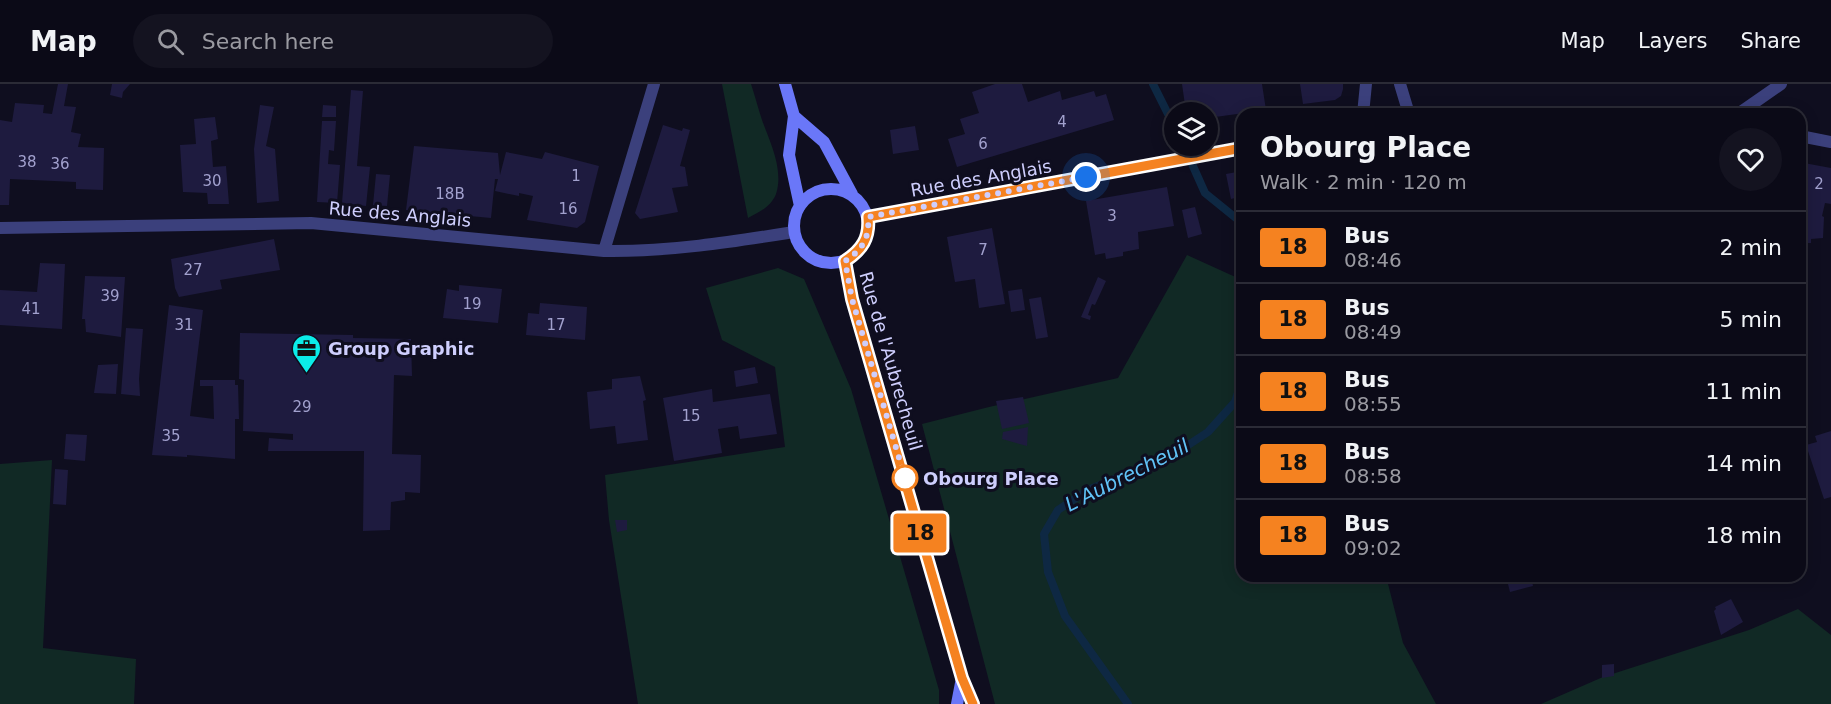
<!DOCTYPE html>
<html lang="en">
<head>
<meta charset="utf-8">
<style>
  body { margin:0; font-family:"DejaVu Sans",sans-serif; background:#141320; color:#f1f3f6; height:100vh; display:flex; flex-direction:column; font-size:22px; white-space:nowrap }
  * { box-sizing:border-box; margin:0 }
  p { font-size:20px; color:#9a9aa1 }
  .icon { flex:none; width:33px; height:33px; fill:none; stroke:currentColor; stroke-width:2; stroke-linecap:round; stroke-linejoin:round }
  .map { position:relative; flex:1; overflow:hidden }
  .side { position:absolute; left:1236px; top:24px; width:570px; height:474px; display:flex; flex-direction:column; background:#0b0a17; border-radius:18px; box-shadow:0 3px 15px #0003,0 0 0 2px #2b2b36 }
  .side>* { flex:none }
  .badge { padding:0 12px; border-radius:4px; font-size:21px; line-height:39px }
  .controls { position:absolute; left:1164px; top:18px; display:grid; gap:12px }
  .controls a { display:grid; place-items:center; width:54px; height:54px; border-radius:50%; background:#0b0a17; box-shadow:0 3px 15px #0003,0 0 0 2px #2b2b36; font-size:30px }
  .you { position:absolute; width:30px; height:30px; margin:-15px; border:4px solid #fff; border-radius:50%; background:#1a73e8; box-shadow:0 0 0 9px #1a73e833 }
  .map>.badge { position:absolute; translate:-50% -50%; box-shadow:0 0 0 3px #fff }
  .round { display:grid; place-items:center; flex:none; width:63px; height:63px; border-radius:32px; background:#141320 }
  .overview { display:flex; align-items:center; justify-content:space-between; height:102px; padding:0 24px }
  h1 { font-size:28px; font-weight:700; line-height:45px }
  ul { padding:0; list-style:none }
  li { display:flex; align-items:center; gap:18px; height:72px; padding:0 24px; border-top:2px solid #2b2b36 }
  li div { flex:1 }
  li b { display:block; font-size:22px }
  li em { font-style:normal }
  li .badge { min-width:66px; font-weight:700; text-align:center }
  header { display:flex; align-items:center; gap:36px; box-sizing:border-box; height:84px; padding:0 30px; background:#0b0a17; border-bottom:2px solid #2b2b36 }
  header strong { font-size:28px }
  nav { display:flex; gap:33px; margin-inline-start:auto; font-size:21px }
  .search { width:420px; height:54px; background:#141320; display:flex; align-items:center; gap:15px; box-sizing:border-box; padding:0 21px; border-radius:33px; color:#9a9aa1; font-size:22px }
  .map>svg:first-child { display:block }
  .green { fill:#112925 }
  .lines { fill:none; stroke-linecap:round; stroke-linejoin:round }
  .stream { stroke:#0e2843; stroke-width:8 }
  .building { fill:#1e1b3f }
  .street { stroke:#3b407c; stroke-width:12 }
  .secondary { stroke:#6a77f8; stroke-width:12 }
  .line-casing { stroke:#fff; stroke-width:14 }
  .line { stroke:#f58220; stroke-width:9 }
  .walk { stroke:#cecefd; stroke-width:6; stroke-dasharray:0 10.8 }
  .stop-dot { fill:#fff; stroke:#f58220; stroke-width:3 }
  .labels { text-anchor:middle; dominant-baseline:central; stroke-width:6; stroke-linejoin:round; paint-order:stroke }
  .number-label { font-size:15px; fill:#a2a1ce }
  .street-label { font-size:18px; fill:#cecefd; stroke:#0f0e1f }
  .poi-label { font-size:18px; font-weight:bold; fill:#cecefd; stroke:#0f0e1f; text-anchor:start }
  .stop-label { font-size:18px; font-weight:bold; fill:#cecefd; stroke:#0f0e1f; text-anchor:start }
  .water-label { font-size:20px; font-style:italic; fill:#61c3f8; stroke:#0f0e1f }
</style>
</head>
<body>
<header>
<strong>Map</strong>
<div class="search"><svg class="icon" aria-label="search" viewBox="0 0 24 24"><circle cx="10" cy="10" r="6"/><path d="M15 15l6 6"/></svg>Search here</div>
<nav><a>Map</a><a>Layers</a><a>Share</a></nav>
</header>
<div class="map">
<svg width="1831" height="620" viewBox="0 0 1831 620">
  <rect width="100%" height="100%" fill="#0f0e1f"/>
  <path class="green" d="M722,0h29c4,12 7,24 11,36 8,22 22,50 14,74 -5,13 -17,18 -28,24z
    M1187,171l55,25v296h144l17,67 33,61h-441l-73,-280 67,-17 129,-29z
    M778,184l26,11 47,110 88,301v14h-301l-29,-184 -4,-45 180,-28 -10,-80 -53,-27 -16,-52z
    M52,376l-9,188 93,11 -2,45h-134v-240z
    M1798,525l33,26v69h-290l62,-27 146,-47z"/>
  <g class="lines">
    <path class="stream" d="M1153,0l21,42
      M1184,62l21,47 37,30
      M1128,620l-63,-88 -17,-44 -4,-38 14,-24 30,-20 85,-35 35,-23 27,-30 7,-22"/>
  </g>
  <path class="building" d="M58,0h10l-4,22 12,1 -5,25 10,2 -3,13 26,1 -1,42 -27,-1v-7l-66,-3 -1,26h-9v-85l12,2 3,-19 29,2 -1,8 9,1z
    M112,0h18l-7,8 -1,6 -12,-3z
    M995,0h27l6,18 32,-11 2,9 32,-9 2,6 10,-3 8,26 -157,47 -9,-28 17,-5 -5,-15 19,-6 -7,-21z
    M1182,0h80l4,26 -58,8v-6h-22z
    M1300,0h43v5l-2,7 -6,4 -32,4z
    M351,6l12,1 -6,75 13,1 -4,39 -24,-3z
    M260,21l14,2 -8,39 9,3 4,52 -22,2 -3,-54z
    M323,21l13,1v11h-14z
    M215,33l3,22 -7,2 2,26 13,-1 3,38h-21l-1,-11 -24,-1 -3,-47 16,-1 -2,-25z
    M322,37h14l-2,30 -5,-1 -1,14 12,1 -3,38 -20,-1z
    M663,41l19,6 1,-3 7,2 -10,36 5,1 3,19 -16,2 6,24 -38,7 -5,-6z
    M915,42l4,24 -26,4 -3,-24z
    M414,62l84,7 2,22 6,-23 36,7 3,-7 54,14 -14,56 -8,6 -50,-8 6,-24 -14,-3v3l-24,-5 3,-12h-3l-4,39 -85,-8z
    M1804,79l27,5v36l-6,-1 -3,13 2,1 -1,21 -12,1v4h-11v-79z
    M1242,87v30l-3,-4 -8,2 -5,-25z
    M376,90l14,1 -3,31 -14,-1z
    M1167,103l7,39 -36,6 1,17 -16,3v4l-17,3 -1,-6 -10,2 -9,-54z
    M1195,123l7,27 -14,4 -6,-28z
    M992,144l13,76 -26,4 -4,-29 -20,3 -8,-45z
    M274,155l6,31 -60,10 2,9 -43,8 -4,-9 -4,-29z
    M40,179l25,1 -3,65 -62,-4v-35l37,2z
    M85,192l40,1 -4,60 -35,-5 -1,-13h-3z
    M1098,193l8,4 -11,24 -3,-1 -4,11 3,1 -1,4 -9,-3z
    M459,201l43,4 -4,34 -55,-5 4,-29 12,2z
    M1022,205l3,21 -14,2 -3,-21z
    M1041,213l7,40 -12,2 -7,-40z
    M540,219l47,4 -2,33 -59,-5 2,-22 11,1z
    M169,221l34,5 -13,106 24,3 -1,-33h-13v-6h35v5h3l1,34h-4v40l-48,-4v2l-35,-2z
    M126,244l17,1 -4,50 1,17 -19,-2z
    M240,249l113,2v3l58,1 1,37 -18,-1 -2,79 29,1 -1,38 -15,-1v8l-14,2 -1,28 -27,1 1,-80h-96l1,-13 24,2v-6l-50,-3 1,-51 -5,-1z
    M118,280l-2,30 -22,-1 4,-28z
    M755,283l3,16 -22,4 -2,-16z
    M640,292l6,24 -3,1 5,39 -31,4 -2,-18 -25,3 -3,-37 25,-3v-10z
    M712,305l1,13 57,-8 7,40 -37,5 -2,-13 -20,3 4,24 -48,8 -11,-63z
    M1023,313l6,26 -27,6 -6,-28z
    M1028,343l-1,19 -25,-7 1,-7z
    M1831,347v66l-7,2 -18,-54 11,-3 -2,-6z
    M66,350l21,1 -2,26 -21,-2z
    M55,385l13,1 -2,35 -13,-1z
    M615,436h12v10l-10,2z
    M1506,492h25l2,10 -23,6z
    M1731,515l12,23 -22,13 -7,-24 2,-2 -1,-2z
    M1614,580v12l-12,2v-13z"/>
  <g class="lines">
    <path class="street" d="M1400,0l9,30
      M1363,30l3,-30
      M1738,30l43,-30
      M1800,52l31,6
      M868,133l374,-69
      M0,144l311,-5 293,28c64,1 127,-9 190,-19
      M604,167l50,-167"/>
    <path class="secondary" d="M785,0l9,32 30,26 28,52
      M794,32l-5,39 11,51
      M794 142a37 37 0 1 1 74 0a37 37 0 1 1-74 0Z
      M845,177l7,38 110,379 11,26
      M957,620l5,-26"/>
  </g>
  <g class="lines">
    <defs>
      <path id="line" d="M973,620l-11,-26 -110,-379 -7,-38c17,-11 25,-23 23,-44l374,-69"/>
    </defs>
    <use href="#line" class="line-casing"/>
    <use href="#line" class="line"/>
    <path class="walk" d="M905,394l-53,-179 -7,-38c17,-11 25,-23 23,-44l218,-40"/>
  </g>
  <defs>
    <symbol id="office-pin" viewBox="-11 -11 22 30"><path d="M0 17L-7.5 6A9.5 9.5 0 1 1 7.5 6Z" fill="#0bece8" stroke="#0f0e1f"/><path d="M-6-3h4V-5.5h4V-3h4V5H-6ZM-1-4.5V-3h2v-1.5ZM-6 0V1H6V0Z" fill="#111"/></symbol>
  </defs>
  <g fill-rule="evenodd">
    <use href="#office-pin" x="290" y="248" width="33" height="45"/>
  </g>
  <circle class="stop-dot" cx="905" cy="394" r="12"/>
  <g class="labels">
    <g class="number-label">
      <text x="1062" y="38">4</text>
      <text x="983" y="60">6</text>
      <text x="27" y="78">38</text>
      <text x="60" y="80">36</text>
      <text x="576" y="92">1</text>
      <text x="212" y="97">30</text>
      <text x="1819" y="100">2</text>
      <text x="450" y="110">18B</text>
      <text x="568" y="125">16</text>
      <text x="1112" y="132">3</text>
      <text x="983" y="166">7</text>
      <text x="193" y="186">27</text>
      <text x="110" y="212">39</text>
      <text x="472" y="220">19</text>
      <text x="31" y="225">41</text>
      <text x="184" y="241">31</text>
      <text x="556" y="241">17</text>
      <text x="302" y="323">29</text>
      <text x="691" y="332">15</text>
      <text x="171" y="352">35</text>
    </g>
    <g class="street-label">
      <text transform="translate(981 94) rotate(-10)">Rue des Anglais</text>
      <text transform="translate(400 130) rotate(5)">Rue des Anglais</text>
      <text transform="translate(891 277) rotate(74)">Rue de l'Aubrecheuil</text>
    </g>
    <g class="poi-label">
      <text x="328" y="264">Group Graphic</text>
    </g>
    <g class="stop-label">
      <text x="923" y="394">Obourg Place</text>
    </g>
    <g class="water-label">
      <text transform="translate(1127 391) rotate(-27)">L'Aubrecheuil</text>
    </g>
  </g>
</svg>
<div class="controls">
<a><svg class="icon" aria-label="layers" viewBox="0 0 24 24"><path d="M12 4l9 5-9 5-9-5zM3 14l9 5 9-5"/></svg></a>
</div>
<div class="you" style="left:1086px;top:93px"></div>
<b class="badge" style="left:920px;top:449px;background:#f58220;color:#111">18</b>
<section class="side">
<div class="overview"><div><h1>Obourg Place</h1><p>Walk · 2 min · 120 m</p></div><a class="round"><svg class="icon" aria-label="heart" viewBox="0 0 24 24"><path d="M12 20l-8-8c-3-5 5-10 8-4 3-6 11-1 8 4z"/></svg></a></div>
<ul>
<li><span class="badge" style="background:#f58220;color:#111">18</span><div><b>Bus</b><p>08:46</p></div><em>2 min</em></li>
<li><span class="badge" style="background:#f58220;color:#111">18</span><div><b>Bus</b><p>08:49</p></div><em>5 min</em></li>
<li><span class="badge" style="background:#f58220;color:#111">18</span><div><b>Bus</b><p>08:55</p></div><em>11 min</em></li>
<li><span class="badge" style="background:#f58220;color:#111">18</span><div><b>Bus</b><p>08:58</p></div><em>14 min</em></li>
<li><span class="badge" style="background:#f58220;color:#111">18</span><div><b>Bus</b><p>09:02</p></div><em>18 min</em></li>
</ul>
</section>
</div>
</body>
</html>
